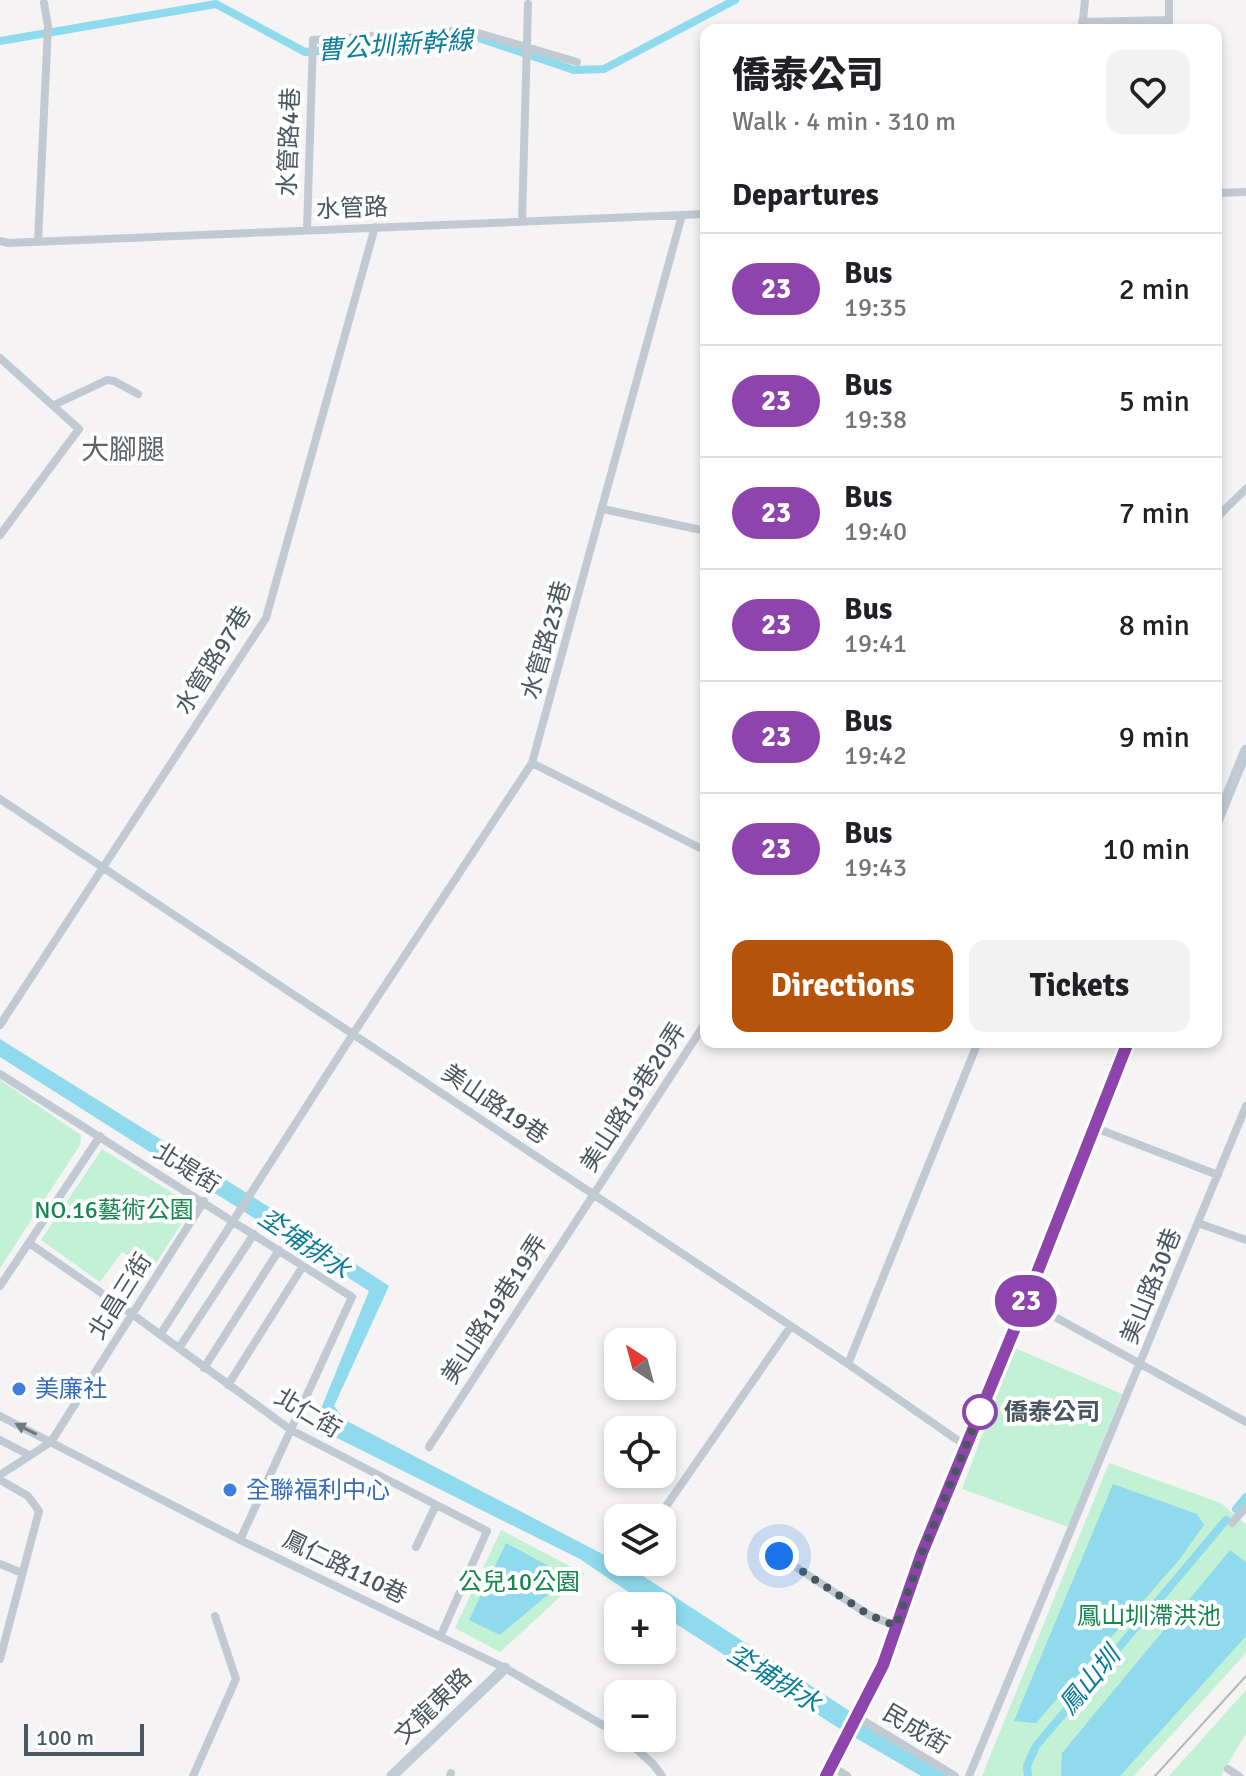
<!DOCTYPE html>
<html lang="en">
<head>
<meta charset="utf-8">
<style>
  body { margin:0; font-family:Signika,"Noto Sans TC",sans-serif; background:#f2f2f2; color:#202124; height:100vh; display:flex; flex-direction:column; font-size:30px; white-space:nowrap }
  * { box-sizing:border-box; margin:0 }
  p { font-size:26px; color:#757577 }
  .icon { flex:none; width:44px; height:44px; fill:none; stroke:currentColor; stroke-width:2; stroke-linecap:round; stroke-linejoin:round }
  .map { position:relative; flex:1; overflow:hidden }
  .drawer { position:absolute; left:700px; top:24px; width:522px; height:1024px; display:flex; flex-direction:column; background:#fff; border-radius:16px; box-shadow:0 4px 12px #0003 }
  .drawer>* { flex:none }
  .badge { padding:0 16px; border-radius:26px; font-size:28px; line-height:52px }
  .needle { width:52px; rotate:324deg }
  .controls { position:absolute; left:604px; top:1328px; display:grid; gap:16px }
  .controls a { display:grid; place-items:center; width:72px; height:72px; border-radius:16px; background:#fff; box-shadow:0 4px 12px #0003; font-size:40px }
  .scale { position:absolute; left:24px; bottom:20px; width:120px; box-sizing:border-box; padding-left:8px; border:4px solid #4a5661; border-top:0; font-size:22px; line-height:28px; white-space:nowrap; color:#4a5661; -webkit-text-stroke:6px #fff; paint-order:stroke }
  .you { position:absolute; width:40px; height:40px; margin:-20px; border:6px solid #fff; border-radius:50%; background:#1a73e8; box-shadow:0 0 0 12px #1a73e833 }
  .map>.badge { position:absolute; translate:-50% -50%; box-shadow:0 0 0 4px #fff }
  h2 { padding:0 32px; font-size:30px; line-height:72px }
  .round { display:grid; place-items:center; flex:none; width:84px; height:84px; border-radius:16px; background:#f2f2f2 }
  .summary { display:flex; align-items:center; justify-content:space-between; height:136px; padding:0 32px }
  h1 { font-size:38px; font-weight:800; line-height:60px }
  .primary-button { display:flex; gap:16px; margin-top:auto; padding:16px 32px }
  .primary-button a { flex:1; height:92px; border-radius:16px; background:#b45309; color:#fff; font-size:32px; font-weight:800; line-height:92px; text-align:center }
  .primary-button a+a { background:#f2f2f2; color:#202124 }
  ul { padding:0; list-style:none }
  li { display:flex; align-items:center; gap:24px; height:112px; padding:0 32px; border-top:2px solid #e0e0e0 }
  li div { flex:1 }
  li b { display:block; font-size:30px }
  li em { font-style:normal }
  li .badge { min-width:88px; font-weight:700; text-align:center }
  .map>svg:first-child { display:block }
  .green { fill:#c3f1d5 }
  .water { fill:#90daee }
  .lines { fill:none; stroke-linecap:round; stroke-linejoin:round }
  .canal { stroke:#90daee; stroke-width:8 }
  .street { stroke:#c1cad2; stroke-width:8 }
  .secondary { stroke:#c1cbd6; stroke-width:11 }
  .rail { stroke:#b5b8bd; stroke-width:2 }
  .oneway { fill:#6e7983 }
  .line-casing { stroke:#fff; stroke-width:18 }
  .line { stroke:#8e44ad; stroke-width:12 }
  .walk { stroke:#4a5661; stroke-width:8; stroke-dasharray:0 14.4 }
  .shop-dot { fill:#3f7fe0; stroke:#fff; stroke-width:3 }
  .stop-dot { fill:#fff; stroke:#8e44ad; stroke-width:4 }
  .labels { text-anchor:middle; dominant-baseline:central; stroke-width:8; stroke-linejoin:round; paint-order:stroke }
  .street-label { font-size:24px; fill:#4a5661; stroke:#fff }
  .park-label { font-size:24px; fill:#17864f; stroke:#fff }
  .shop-label { font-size:24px; fill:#366cbe; stroke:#fff; text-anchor:start }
  .stop-label { font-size:24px; font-weight:bold; fill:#4a5661; stroke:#fff; text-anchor:start }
  .water-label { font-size:26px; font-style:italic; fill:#0c7c9b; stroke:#fff }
  .quarter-label { font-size:28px; fill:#5f6368; stroke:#fff }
</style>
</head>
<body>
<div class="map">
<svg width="1246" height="1776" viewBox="0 0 1246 1776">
  <rect width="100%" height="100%" fill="#f5f3f3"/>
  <path class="green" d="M0,1080l81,55 -1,10 -80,123z
    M102,1149l91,57 -41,63 -30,-17 -22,30 -59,-42z
    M1015,1348l107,46 -54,133 -106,-38z
    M1109,1463l112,40 25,22v128l-112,123h-152z
    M501,1530l84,44 -85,78 -45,-24z
    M1246,1690v43l-25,43h-52z"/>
  <path class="water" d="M0,1039l258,161 131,86 -55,120 11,14 292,152 234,153 85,51h-35l-84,-49 -175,-112v-9h-13l-69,-47 -257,-128 -5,-8v-7l51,-125 -369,-234z
    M1113,1484l84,30 7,11 -25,35 -143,163 -22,-2z
    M506,1543l63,34 -69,58 -31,-15z
    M1230,1550l16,12v74l-126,140h-59l1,-23z"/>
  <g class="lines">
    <path class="canal" d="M0,41l216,-37 89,48 174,-14 95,32 30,-1 131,-69
      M1236,1509l10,-12
      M1028,1776l-1,-10 9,-20 190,-226"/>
    <path class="street" d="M1082,22l87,-2
      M1082,30l3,-30
      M1169,30v-30
      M1216,193l30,-1
      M522,221l6,-217
      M307,230l6,-190 155,-10 109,32
      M0,241l8,2 698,-29
      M38,241l10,-215 -4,-23
      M0,358l79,71 -79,106
      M54,405l53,-25 7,1 24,13
      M603,509l103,22
      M1216,518l30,-29
      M532,763l174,88
      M0,799l848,565 118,82
      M0,1025l266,-407 109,-391
      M0,1074l352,223 -112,243
      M1093,1127l125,48
      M1198,1223l48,17
      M29,1243l103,71 159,116 196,101 -46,104
      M0,1286l100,-150
      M1026,1301l220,121
      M160,1335l193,-301 179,-271 150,-548
      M179,1348l75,-114
      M848,1364l130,-322
      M204,1368l75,-118
      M228,1385l75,-119
      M0,1416l240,124 265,128 113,66
      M0,1440l29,15
      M429,1447l277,-425
      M0,1475l51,-33 153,-241
      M0,1480l28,16 11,15 -39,148
      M658,1518l133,-192
      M1232,1523l14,-16
      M416,1547l20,-42
      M779,1556l90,59 27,11
      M0,1564l22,9
      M857,1717l98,59
      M624,1738l29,26 9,12
      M831,1766l16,10
      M1228,1769l11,7
      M193,1776l43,-97 -21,-63
      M450,1776l1,-3
      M969,1776l277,-670"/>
    <path class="secondary" d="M1216,824l30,-74
      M392,1776l113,-108
      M826,1776l57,-111 39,-112 104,-252 102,-259"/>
    <path class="rail" d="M1155,1776l91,-100"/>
  </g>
  <defs><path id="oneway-solid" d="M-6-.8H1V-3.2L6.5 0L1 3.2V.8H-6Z" transform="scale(2)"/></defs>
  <use class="oneway" href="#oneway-solid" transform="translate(26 1429) rotate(-153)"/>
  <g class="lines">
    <defs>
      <path id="line" d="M826,1776l57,-111 39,-112 104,-252 102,-259"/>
    </defs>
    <use href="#line" class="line-casing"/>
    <use href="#line" class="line"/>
    <path class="walk" d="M779,1556l90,59 27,11 26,-73 58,-141"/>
  </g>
  <g class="shop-dot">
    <circle cx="19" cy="1389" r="8"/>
    <circle cx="230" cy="1490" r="8"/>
  </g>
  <circle class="stop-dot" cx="980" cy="1412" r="16"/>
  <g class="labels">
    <g class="street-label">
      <text transform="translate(289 142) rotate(-88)">水管路4巷</text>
      <text transform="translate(352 208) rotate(-2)">水管路</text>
      <text transform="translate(546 640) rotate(-74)">水管路23巷</text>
      <text transform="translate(213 660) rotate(-58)">水管路97巷</text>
      <text transform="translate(633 1097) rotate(-57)">美山路19巷20弄</text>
      <text transform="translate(495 1104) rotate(34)">美山路19巷</text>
      <text transform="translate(187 1168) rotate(32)">北堤街</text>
      <text transform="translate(1151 1286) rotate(-68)">美山路30巷</text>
      <text transform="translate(120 1296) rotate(-58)">北昌三街</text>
      <text transform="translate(494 1309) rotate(-57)">美山路19巷19弄</text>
      <text transform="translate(308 1413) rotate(31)">北仁街</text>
      <text transform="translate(345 1567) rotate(26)">鳳仁路110巷</text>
      <text transform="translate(433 1706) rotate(-44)">文龍東路</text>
      <text transform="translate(916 1729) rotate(31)">民成街</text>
    </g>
    <g class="park-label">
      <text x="114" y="1210">NO.16藝術公園</text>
      <text x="519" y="1582">公兒10公園</text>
      <text x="1149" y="1616">鳳山圳滯洪池</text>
    </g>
    <g class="shop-label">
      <text x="35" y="1389">美廉社</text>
      <text x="246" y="1490">全聯福利中心</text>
    </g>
    <g class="stop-label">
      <text x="1004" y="1412">僑泰公司</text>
    </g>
    <g class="water-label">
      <text transform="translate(395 46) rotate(-4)">曹公圳新幹線</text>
      <text transform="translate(304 1244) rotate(34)">坔埔排水</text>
      <text transform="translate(774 1679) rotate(32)">坔埔排水</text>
      <text transform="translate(1090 1681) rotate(-50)">鳳山圳</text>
    </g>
    <g class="quarter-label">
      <text x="123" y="450">大腳腿</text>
    </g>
  </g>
</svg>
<div class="controls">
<a><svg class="needle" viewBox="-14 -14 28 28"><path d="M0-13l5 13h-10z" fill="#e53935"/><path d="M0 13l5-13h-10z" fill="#757577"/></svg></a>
<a><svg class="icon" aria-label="locate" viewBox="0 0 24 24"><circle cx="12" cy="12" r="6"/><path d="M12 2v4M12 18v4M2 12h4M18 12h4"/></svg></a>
<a><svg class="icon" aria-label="layers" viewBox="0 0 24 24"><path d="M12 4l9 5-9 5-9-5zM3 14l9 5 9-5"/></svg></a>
<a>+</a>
<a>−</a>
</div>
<div class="scale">100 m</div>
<div class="you" style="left:779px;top:1556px"></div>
<b class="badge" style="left:1026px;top:1301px;background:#8e44ad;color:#fff">23</b>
<section class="drawer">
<div class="summary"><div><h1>僑泰公司</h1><p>Walk · 4 min · 310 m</p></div><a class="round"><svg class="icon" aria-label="heart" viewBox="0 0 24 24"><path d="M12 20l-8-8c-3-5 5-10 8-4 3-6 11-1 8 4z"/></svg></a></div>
<h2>Departures</h2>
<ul>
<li><span class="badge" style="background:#8e44ad;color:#fff">23</span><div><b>Bus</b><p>19:35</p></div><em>2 min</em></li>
<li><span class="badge" style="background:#8e44ad;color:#fff">23</span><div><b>Bus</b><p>19:38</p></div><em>5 min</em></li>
<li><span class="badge" style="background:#8e44ad;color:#fff">23</span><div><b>Bus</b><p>19:40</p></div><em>7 min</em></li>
<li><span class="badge" style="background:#8e44ad;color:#fff">23</span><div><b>Bus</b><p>19:41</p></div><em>8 min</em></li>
<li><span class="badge" style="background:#8e44ad;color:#fff">23</span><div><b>Bus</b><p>19:42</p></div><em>9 min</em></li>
<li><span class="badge" style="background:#8e44ad;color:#fff">23</span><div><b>Bus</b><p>19:43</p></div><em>10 min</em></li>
</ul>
<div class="primary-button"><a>Directions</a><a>Tickets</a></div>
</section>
</div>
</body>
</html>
